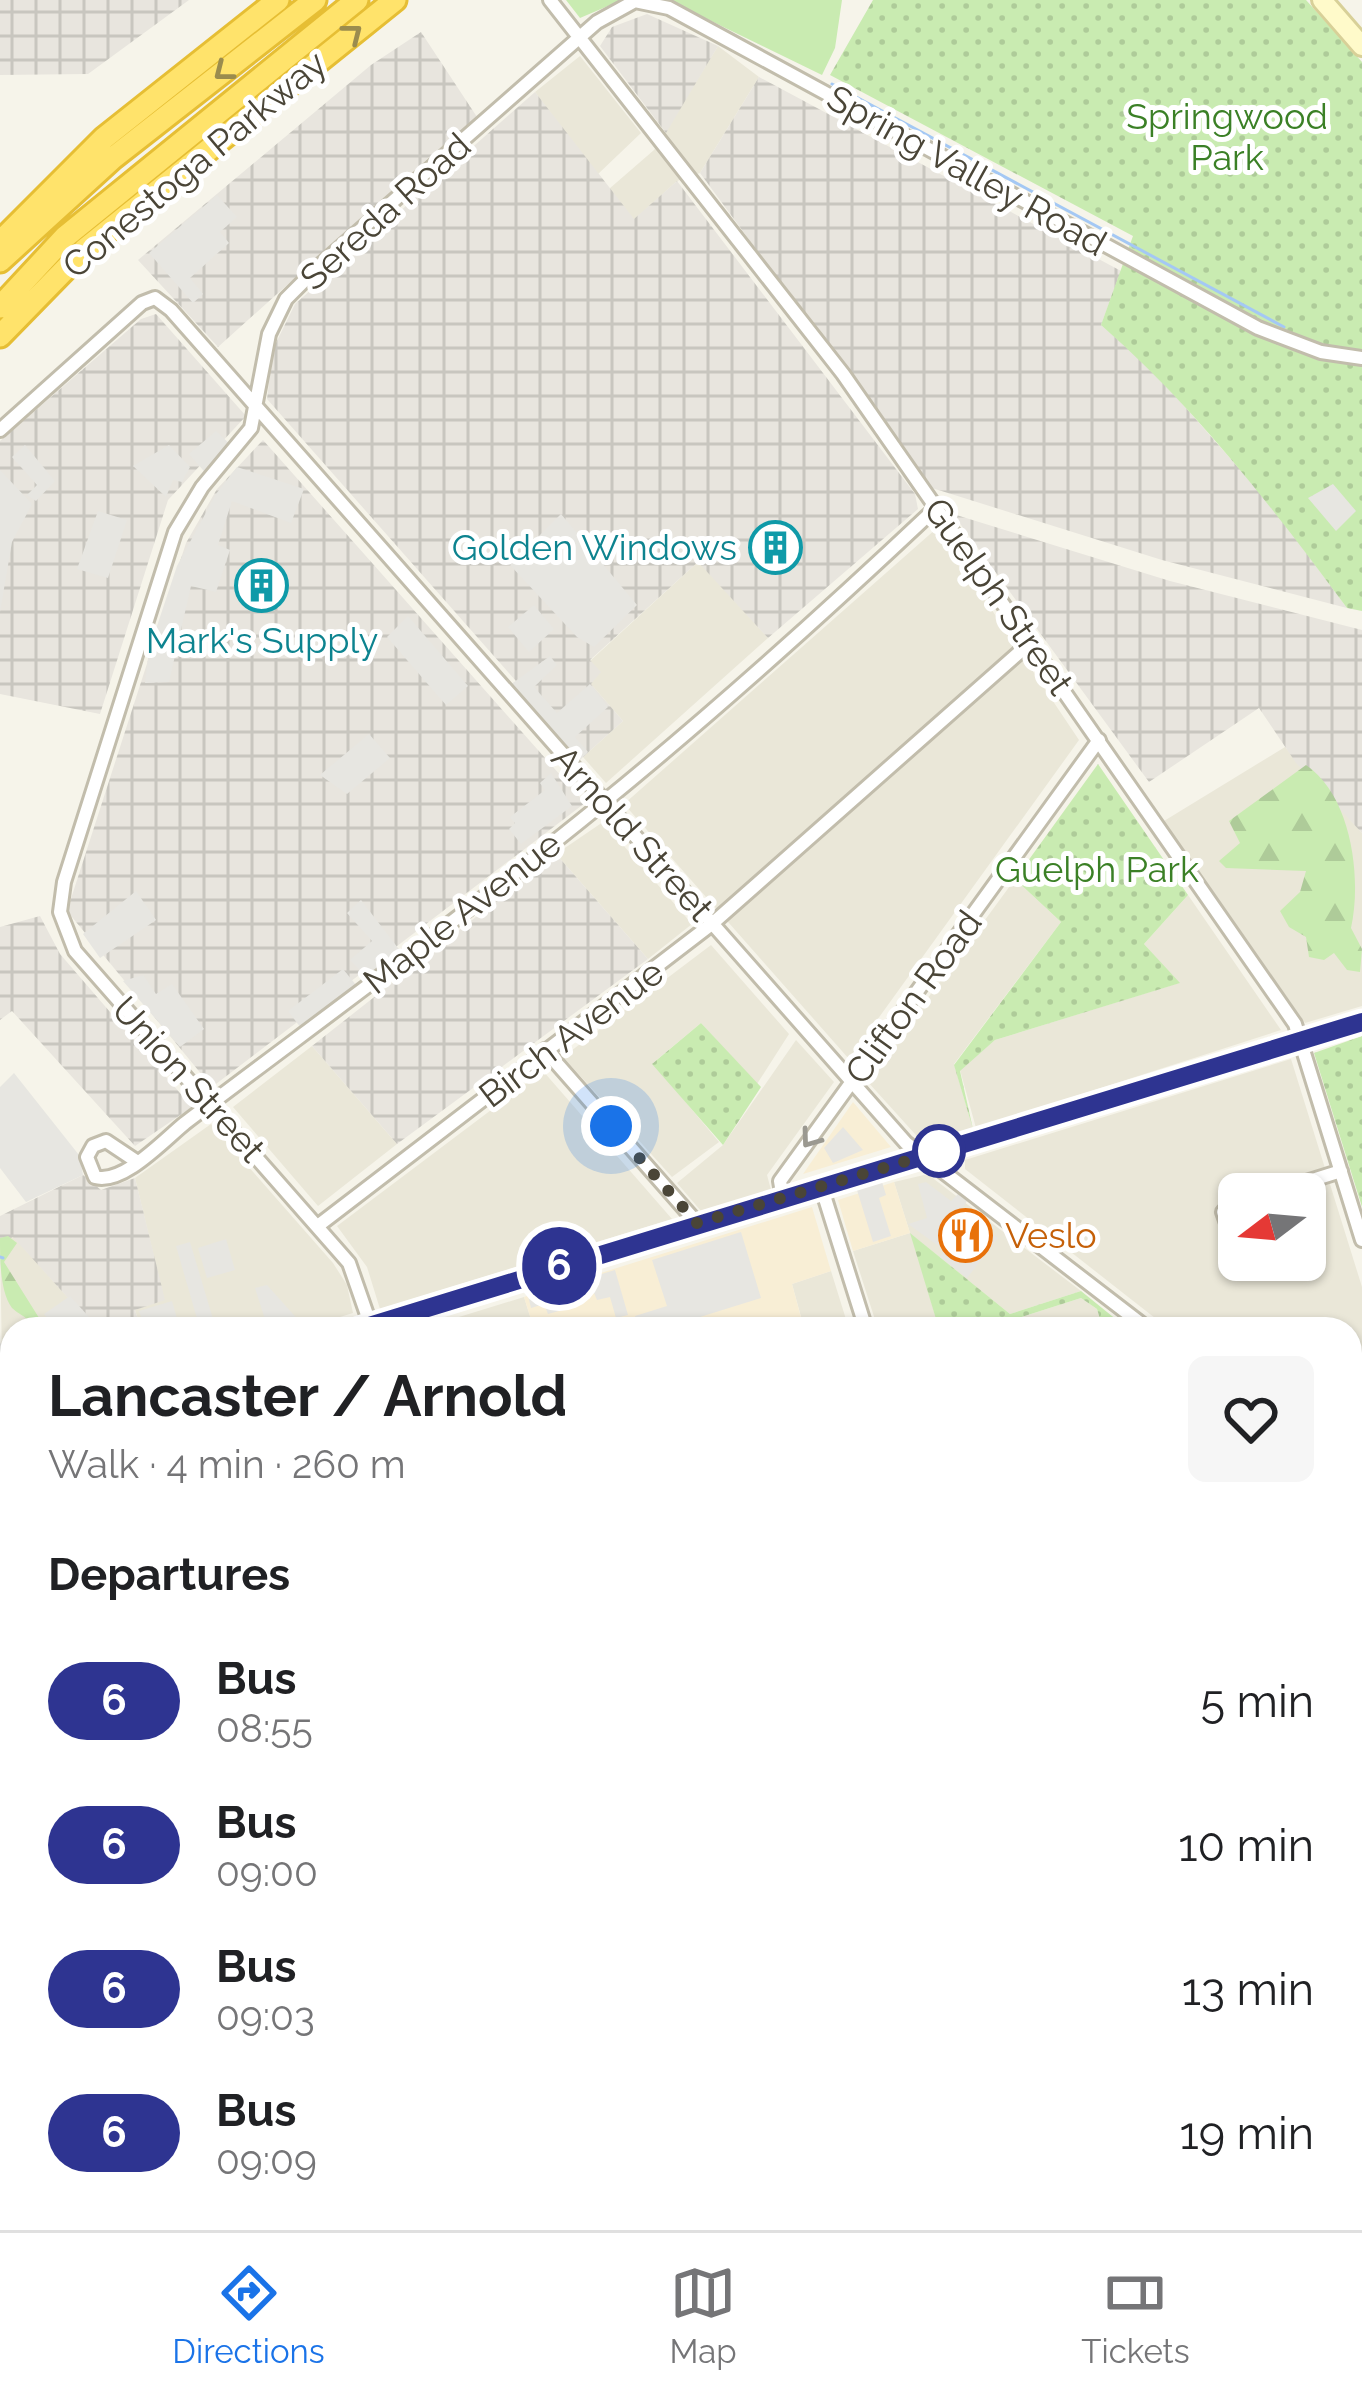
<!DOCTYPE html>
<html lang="en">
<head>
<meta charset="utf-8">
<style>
  body { margin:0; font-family:Raleway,sans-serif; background:#f6f6f6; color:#202124; height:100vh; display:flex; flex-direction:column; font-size:45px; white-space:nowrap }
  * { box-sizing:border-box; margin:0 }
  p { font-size:39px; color:#757577 }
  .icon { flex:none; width:66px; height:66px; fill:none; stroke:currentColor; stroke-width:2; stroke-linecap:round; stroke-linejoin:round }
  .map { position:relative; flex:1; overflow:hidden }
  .sheet { position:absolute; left:0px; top:1317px; width:1362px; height:915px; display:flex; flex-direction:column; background:#fff; border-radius:36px 36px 0 0; box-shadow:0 3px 9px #0004 }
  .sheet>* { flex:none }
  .badge { padding:0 24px; border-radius:39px; font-size:42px; line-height:78px }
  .needle { width:78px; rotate:254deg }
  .buttons { position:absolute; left:1218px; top:1173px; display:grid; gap:24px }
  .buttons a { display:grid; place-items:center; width:108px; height:108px; border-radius:18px; background:#fff; box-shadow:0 3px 9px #0004; font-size:60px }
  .you { position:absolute; width:60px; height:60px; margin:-30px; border:9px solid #fff; border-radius:50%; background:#1a73e8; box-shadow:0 0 0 18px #1a73e833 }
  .map>.badge { position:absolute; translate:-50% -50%; box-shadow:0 0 0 6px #fff }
  h2 { padding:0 48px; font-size:45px; line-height:108px }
  .round { display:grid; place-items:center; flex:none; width:126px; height:126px; border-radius:18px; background:#f6f6f6 }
  .headline { display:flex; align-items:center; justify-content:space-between; height:204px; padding:0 48px }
  h1 { font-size:57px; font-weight:700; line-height:90px }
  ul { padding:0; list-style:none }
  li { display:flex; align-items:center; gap:36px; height:144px; padding:0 48px }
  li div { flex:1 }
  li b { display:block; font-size:45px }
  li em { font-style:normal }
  li .badge { min-width:132px; font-weight:700; text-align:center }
  .tab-bar { display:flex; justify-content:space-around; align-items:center; height:168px; border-top:3px solid #e0e0e0; background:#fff; font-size:33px; color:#757577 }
  .tab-bar a { display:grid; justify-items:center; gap:6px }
  .tab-bar .current { color:#1a73e8 }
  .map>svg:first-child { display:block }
  .residential { fill:#eae7d8; fill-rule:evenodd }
  .commercial { fill:#f8eed5 }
  .industrial { fill:url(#industrial-grid) }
  .green { fill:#c9ebb1 }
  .forest { fill:url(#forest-firs) }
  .park { fill:url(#park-dots) }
  .parking { fill:#e7e6e1 }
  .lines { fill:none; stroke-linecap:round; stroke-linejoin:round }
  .stream { stroke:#a4c8f4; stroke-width:3 }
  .street-casing { stroke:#c2bdac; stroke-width:18 }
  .secondary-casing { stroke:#d8d098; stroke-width:24 }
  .highway-casing { stroke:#e6be34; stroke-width:27 }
  .street { stroke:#fff; stroke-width:12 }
  .secondary { stroke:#fffaca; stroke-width:18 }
  .highway { stroke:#ffe36b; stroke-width:21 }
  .oneway { stroke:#9b8c4e }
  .oneway2 { stroke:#9b9991 }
  .line-casing { stroke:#fff; stroke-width:27 }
  .line { stroke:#2e3491; stroke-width:18 }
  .walk { stroke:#4a4537; stroke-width:12; stroke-dasharray:0 21.6 }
  .stop-dot { fill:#fff; stroke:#2e3491; stroke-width:6 }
  .labels { text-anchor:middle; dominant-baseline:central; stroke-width:10; stroke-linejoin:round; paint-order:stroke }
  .park-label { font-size:36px; fill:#3b8026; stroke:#fff }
  .street-label { font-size:36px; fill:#4a4537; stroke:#fff }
  .culture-label { font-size:36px; fill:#0d838f; stroke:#fff; text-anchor:end }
  .food-label { font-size:36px; fill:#c56008; stroke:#fff; text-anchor:start }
</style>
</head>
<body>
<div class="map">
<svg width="1362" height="2230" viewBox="0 0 1362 2230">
  <defs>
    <pattern id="industrial-grid" width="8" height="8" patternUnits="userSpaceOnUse" patternTransform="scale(3)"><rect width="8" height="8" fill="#e8e5de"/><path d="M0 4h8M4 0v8" fill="none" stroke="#c8c6bf"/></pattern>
    <pattern id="forest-firs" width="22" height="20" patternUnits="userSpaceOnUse" patternTransform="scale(3)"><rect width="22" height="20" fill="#c9ebb1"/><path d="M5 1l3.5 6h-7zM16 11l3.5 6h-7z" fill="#aecb99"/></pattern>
    <pattern id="park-dots" width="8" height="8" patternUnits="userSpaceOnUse" patternTransform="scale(3)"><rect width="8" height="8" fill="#c9ebb1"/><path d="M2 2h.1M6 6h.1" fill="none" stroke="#aecb99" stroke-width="1.8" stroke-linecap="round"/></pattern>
  </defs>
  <rect width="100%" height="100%" fill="#f6f4ea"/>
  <path class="residential" d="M718,46l41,31 -59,96 -23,8 -43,39 -25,-31 45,-39z
    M580,56l61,77 -44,42 -62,-83z
    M937,528l142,212 -230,319 -225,-255z
    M699,561l69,77 -162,145 -23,-26 40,-36 -33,-38v-22z
    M1285,747l77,86v173l-57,17 -141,-202z
    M603,822l89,102 -44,35 -92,-105z
    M1015,879l46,43 -107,142 19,65 -49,15 -57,-63z
    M1188,895l93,135 -305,98 -16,-58 35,-30 184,-57 -35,-39z
    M711,945l78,89 -32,50 -56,-61 -48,40 66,79 -47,35 -109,-120z
    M796,1040l38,42 -67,93 4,15 -70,21 -24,-28 46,-38z
    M312,1046l85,98 -79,62 -85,-99z
    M1291,1059l71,228v305l-12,3v-266h-181l-204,-160v-9zM1239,1194h66v66h-66z
    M543,1071l129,148 -292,90 -13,-42 -30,-41z
    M211,1124l122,139 14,22 6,28 -52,16h-168l7,-3 -5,-16 29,-11 -29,-121z
    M924,1175l6,1 151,115 -71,23 -98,-79 27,94h-61l-25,-78 57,-18 -16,-51z
    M13,1236l83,93h-84v88l-9,2 -3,-177z
    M831,1271l18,58h-59l13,-5 -11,-40z
    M524,1297l10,32h-114z
    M1081,1298l16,11 6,20h-119z
    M0,1632l12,24v564h54l-14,10h-43l-9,-16z
    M1359,1754l3,166 -12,10v-174z
    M1362,1956v265l-11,9h-316l12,-10h303v-254z
    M500,2220h332l9,10h-332z
    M883,2220h119l-11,10h-99z"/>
  <path class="commercial" d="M853,1102l38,45 -88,27z
    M894,1182l16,51 -57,18 -15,-51z
    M812,1207l19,64 -39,13 11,41 -269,4 -10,-32z"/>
  <path class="industrial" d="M0,0h189l-101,74 -88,1z
    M647,14l71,32 -52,87 -66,-87 12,-19z
    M421,32l58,88 -43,31 -218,196 -80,-87 233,-195z
    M759,77l362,194 -20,54 50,43 120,137 76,103 -185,-48 -230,-72 -232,-315z
    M535,92l99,127 43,-38 238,313 3,15 -150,129 -70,-76 -108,98 11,12 -10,12 32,37 -40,36 -316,-358 6,-50 22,-45z
    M156,314l90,102 -78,84 -68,214 -100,-20v-253l141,-122z
    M263,440l322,363 -373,284 -145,-176 119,-368 31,-54z
    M953,514l217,67 192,49v203l-66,-70 -37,-55 -110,74z
    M556,854l92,105 -251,185 -85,-98z
    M40,916l20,38 132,153 -57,39 -123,-135 -12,9v-93z
    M83,1175l18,15 34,-12 30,122 -30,10 5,16 -7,3h-37l-83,-92 -13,5v-26z"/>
  <path class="green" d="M566,0h56l-42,18z
    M668,0h174l-7,48 -13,27z"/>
  <path class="forest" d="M1306,765c46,31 56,114 45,163l11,21 -2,23 -13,-2 -13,-17 -10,7 -15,-3 -3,-20 -17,-10 -9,-16 20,-19 6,-21 -80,-3 -7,-7 21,-18 -11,-22z
    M8,1236l9,7 -13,19 42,67h-12c-6,-13 -12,-12 -22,-21 -12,-16 -12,-48 -12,-70z
    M678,2220h81l9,10h-82z"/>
  <path class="park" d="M873,0h433l56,62v549l-15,-3c-74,-100 -152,-201 -246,-283l32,-89 -303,-161z
    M1098,764l90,131 -44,49 36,39 -185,57 -35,31 13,58 -19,-64 107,-143 -46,-43z
    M701,1023l60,64 -38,58 -71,-81z
    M1362,1036v171l-48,-154z
    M910,1233l100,81 71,-23 47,38h-25l-6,-20 -16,-11 -97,31h-45z
    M66,2220h154l1,10h-169z
    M340,2220h160l9,10h-167z"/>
  <path class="parking" d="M217,195l20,22 -17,15 9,11 -39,35 13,16 -10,9 -44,-50z
    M216,431l18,17 -24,30 -21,-24z
    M25,445l30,36 -19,20 -9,-6 10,-10 -25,-28z
    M169,445l21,22 -8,15 -9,-2 -7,17 -33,-31z
    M237,467l67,22 -13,34 -59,-22 -14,44 12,5 -14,42 -25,-6 -22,96 -24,1 4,-33 28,-84 39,-72z
    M0,470l32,34 -20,38 -12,70z
    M1333,484l23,27 -20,20 -28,-33z
    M98,511l29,9 -19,58 -31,-9z
    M561,514l76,91 -43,42 -17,-10 -67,-72z
    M534,605l20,24 -25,23 -21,-25z
    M408,616l60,70 -22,19 -59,-68z
    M550,656l7,9 -23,22 23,26 33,-29 18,23 -33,30 13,15 -9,9 -69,-76z
    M369,734l21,24 -43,36 -27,-19z
    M551,773l21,33 -51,38 -12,-15 6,-6 -5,-6 35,-27 -5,-7z
    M136,891l20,29 -56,38 -17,-24z
    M361,900l44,57 -33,25 -22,-22 22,-19 -25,-28z
    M343,969l18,22 -57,41 -16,-21z
    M143,975l13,19 16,-10 32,45 -24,18 -57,-66z
    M14,1073l65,82 4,20 -57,27 -26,-34v-81z
    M843,1127l20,23 -30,13 -9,-15z
    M882,1182l4,13 -7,3 12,38 -18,6 -16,-52z
    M926,1182l25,19 7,-7 9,7 -5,8 4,4 -26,34 -32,-23 19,-6 -9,-34z
    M983,1226l15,12 -31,40 -27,-21 14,-19 12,9z
    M741,1232l20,66 -61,19 3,12h-64l-4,-13 32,-10 -15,-46z
    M226,1239l9,31 -28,8 -9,-30z
    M190,1242l26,87h-16l-24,-83z
    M615,1270l13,45 -12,3 -6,-21 -13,3 -3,-7 -10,3 -3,-7 -8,3 4,14 -29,8 -4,-10 -13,4 -3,-12z
    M267,1285l34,38 -33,6 -13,-41z
    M70,1296l19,21 5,12h-39l-11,-15z
    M172,1301l8,28h-35l-6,-18z
    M0,1342l12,22v42l-12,-14z"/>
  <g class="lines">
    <path class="stream" d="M832,84l452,243
      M0,1257l3,1"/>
    <defs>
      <path id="street" d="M550,0l293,374 452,650 67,216
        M0,430l142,-127 13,-5 16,12 735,833 242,186
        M545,1050l152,173
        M136,1161l-30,-20 -13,5 -6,11 8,20c28,8 69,-37 90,-54 140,-106 283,-210 419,-321 114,-93 226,-194 334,-296
        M822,1189l44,140
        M1268,1194l73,-23
        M1239,1198l-16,14 5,14 11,4
        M783,1199l-3,-18 319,-441
        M319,1225l394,-302 318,-281
        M372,1329l-23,-66 -274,-312 -15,-39 4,-30 111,-350 27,-45 49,-59 18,-94 17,-35 30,-30 281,-247 38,-21 34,7 589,320 63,24 41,6
        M1350,1381l12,2
        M1350,1610l12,-3
        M1350,1679l12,34
        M1350,1739l12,-4
        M0,1778l12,-3
        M0,1888l12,20
        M1350,1947l12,-10
        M0,2124l12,-6
        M1350,2135l12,-10
        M858,2220l9,10
        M1140,2220l9,10
        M589,2230l11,-7 16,7
        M1013,2230l13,-10
        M1237,2230l12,-10"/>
      <path id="secondary" d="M1322,0l40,46
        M359,1329l1003,-308
        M0,1437l12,-3"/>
      <path id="highway" d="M0,242l104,-104 174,-138
        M0,261l113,-103 202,-158
        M0,307l65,-70 292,-237
        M0,336l84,-86 311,-250
        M0,1489l12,22
        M0,1583l12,22
        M260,2220v10
        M314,2220l2,10"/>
    </defs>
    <use href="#street" class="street-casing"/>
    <use href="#secondary" class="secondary-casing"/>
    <use href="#highway" class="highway-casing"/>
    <use href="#street" class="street"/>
    <use href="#secondary" class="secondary"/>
    <use href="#highway" class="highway"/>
  </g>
  <defs><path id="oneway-chevron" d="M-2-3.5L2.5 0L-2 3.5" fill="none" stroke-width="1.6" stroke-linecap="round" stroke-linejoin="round" transform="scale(3)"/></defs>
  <g class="oneway">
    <use href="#oneway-chevron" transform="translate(353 33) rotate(-38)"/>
    <use href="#oneway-chevron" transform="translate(223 72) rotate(142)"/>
  </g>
  <use class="oneway2" href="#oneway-chevron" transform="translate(810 1139) rotate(126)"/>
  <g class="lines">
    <defs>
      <path id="line" d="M359,1329l1003,-307"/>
    </defs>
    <use href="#line" class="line-casing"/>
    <use href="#line" class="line"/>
    <path class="walk" d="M611,1126l86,97 227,-67 14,10 1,-15"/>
  </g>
  <defs>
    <symbol id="building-ring" viewBox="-11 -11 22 22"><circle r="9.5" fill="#fff" stroke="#0f9aa8" stroke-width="1.5"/><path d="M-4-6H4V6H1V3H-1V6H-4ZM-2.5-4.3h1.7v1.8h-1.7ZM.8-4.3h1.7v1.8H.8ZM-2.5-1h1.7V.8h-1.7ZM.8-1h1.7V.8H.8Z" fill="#0f9aa8"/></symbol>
    <symbol id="restaurant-ring" viewBox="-11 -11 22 22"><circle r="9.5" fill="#fff" stroke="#e8710a" stroke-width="1.5"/><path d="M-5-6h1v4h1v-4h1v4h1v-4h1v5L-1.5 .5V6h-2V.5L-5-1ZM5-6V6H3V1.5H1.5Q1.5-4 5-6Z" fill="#e8710a"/></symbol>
  </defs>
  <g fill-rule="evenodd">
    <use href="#building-ring" x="746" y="518" width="59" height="59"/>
    <use href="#building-ring" x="232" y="556" width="59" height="59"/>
    <use href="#restaurant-ring" x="936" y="1206" width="59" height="59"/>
  </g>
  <circle class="stop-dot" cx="939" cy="1151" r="24"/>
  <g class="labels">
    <g class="park-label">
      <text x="1227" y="116">Springwood<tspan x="1227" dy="41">Park</tspan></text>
      <text x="1097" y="869">Guelph Park</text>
    </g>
    <g class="street-label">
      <text transform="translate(194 164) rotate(-40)">Conestoga Parkway</text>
      <text transform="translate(967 170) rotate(29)">Spring Valley Road</text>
      <text transform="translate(385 211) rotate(-42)">Sereda Road</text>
      <text transform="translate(999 596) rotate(55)">Guelph Street</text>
      <text transform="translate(633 833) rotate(48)">Arnold Street</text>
      <text transform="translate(462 912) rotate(-38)">Maple Avenue</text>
      <text transform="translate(913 997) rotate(-54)">Clifton Road</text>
      <text transform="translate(571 1033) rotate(-37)">Birch Avenue</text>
      <text transform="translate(189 1079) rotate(48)">Union Street</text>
    </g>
    <g class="culture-label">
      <text x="737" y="547">Golden Windows</text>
      <text x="262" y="640" text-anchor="middle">Mark's Supply</text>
    </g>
    <g class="food-label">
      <text x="1005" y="1235">Veslo</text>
    </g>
  </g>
</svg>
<div class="buttons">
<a><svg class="needle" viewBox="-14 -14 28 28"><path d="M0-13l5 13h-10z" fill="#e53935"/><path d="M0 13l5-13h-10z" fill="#757577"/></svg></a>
</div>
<div class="you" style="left:611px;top:1126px"></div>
<b class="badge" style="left:559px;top:1266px;background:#2e3491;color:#fff">6</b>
<section class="sheet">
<div class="headline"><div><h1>Lancaster / Arnold</h1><p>Walk · 4 min · 260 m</p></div><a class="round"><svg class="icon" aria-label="heart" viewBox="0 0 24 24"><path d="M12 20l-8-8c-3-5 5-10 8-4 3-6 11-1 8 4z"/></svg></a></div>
<h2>Departures</h2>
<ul>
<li><span class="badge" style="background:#2e3491;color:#fff">6</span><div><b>Bus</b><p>08:55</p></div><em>5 min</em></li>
<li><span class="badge" style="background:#2e3491;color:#fff">6</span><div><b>Bus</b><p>09:00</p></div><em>10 min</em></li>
<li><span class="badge" style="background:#2e3491;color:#fff">6</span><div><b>Bus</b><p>09:03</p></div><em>13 min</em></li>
<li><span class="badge" style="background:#2e3491;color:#fff">6</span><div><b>Bus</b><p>09:09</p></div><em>19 min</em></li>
</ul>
</section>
</div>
<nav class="tab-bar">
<a class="current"><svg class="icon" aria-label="directions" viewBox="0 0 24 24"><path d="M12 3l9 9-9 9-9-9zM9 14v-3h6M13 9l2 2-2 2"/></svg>Directions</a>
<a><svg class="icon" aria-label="map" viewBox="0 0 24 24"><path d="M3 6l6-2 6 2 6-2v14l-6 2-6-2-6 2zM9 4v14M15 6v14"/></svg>Map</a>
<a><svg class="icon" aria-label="tickets" viewBox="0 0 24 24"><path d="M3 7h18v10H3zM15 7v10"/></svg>Tickets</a>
</nav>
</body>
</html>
